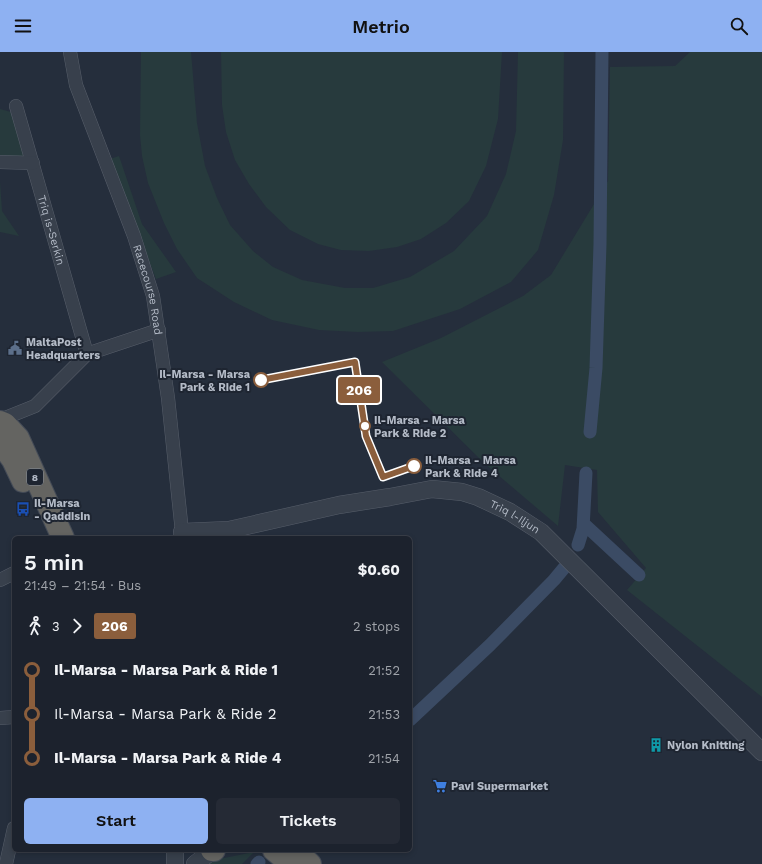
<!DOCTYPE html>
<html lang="en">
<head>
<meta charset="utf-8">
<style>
  body { margin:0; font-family:"Work Sans",sans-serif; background:#252a35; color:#f1f3f6; height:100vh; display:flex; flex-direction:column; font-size:15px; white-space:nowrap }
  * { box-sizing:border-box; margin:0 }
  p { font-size:13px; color:#a0a4aa }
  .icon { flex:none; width:22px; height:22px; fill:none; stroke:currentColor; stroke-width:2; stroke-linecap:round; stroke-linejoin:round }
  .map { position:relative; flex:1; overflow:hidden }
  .drawer { position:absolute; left:12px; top:484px; width:400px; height:316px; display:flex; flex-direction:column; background:#1c222d; border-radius:6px; box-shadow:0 2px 6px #0003,0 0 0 1px #3a3f49 }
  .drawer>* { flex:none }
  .badge { padding:0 8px; border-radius:3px; font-size:14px; line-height:26px }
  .map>.badge { position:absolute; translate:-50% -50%; box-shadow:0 0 0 2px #fff }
  .legs { display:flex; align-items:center; gap:6px; height:44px; padding:0 12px; font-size:13px }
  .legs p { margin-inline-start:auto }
  .summary { display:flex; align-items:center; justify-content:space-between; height:68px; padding:0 12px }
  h1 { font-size:22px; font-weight:600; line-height:30px }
  .action { display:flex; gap:8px; margin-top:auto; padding:8px 12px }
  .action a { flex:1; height:46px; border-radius:6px; background:#8eb1f2; color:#111; font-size:16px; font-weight:600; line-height:46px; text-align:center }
  .action a+a { background:#252a35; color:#f1f3f6 }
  ul { padding:0 12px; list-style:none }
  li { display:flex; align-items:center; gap:14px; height:44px; font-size:15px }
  li i { display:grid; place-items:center; width:6px; height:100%; margin:0 5px; background:currentColor }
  li i::after { content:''; width:10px; height:10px; margin:-5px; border:3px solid; border-radius:50%; background:#1c222d }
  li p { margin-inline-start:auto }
  li:first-child i { background:linear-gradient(#0000 50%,currentColor 0) }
  li:last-child i { background:linear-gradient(currentColor 50%,#0000 0) }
  header { display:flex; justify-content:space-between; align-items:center; height:52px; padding:0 12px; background:#8eb1f2; color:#111; font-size:18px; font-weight:600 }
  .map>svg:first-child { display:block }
  .green { fill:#273a3d }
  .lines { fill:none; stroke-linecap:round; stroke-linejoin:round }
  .canal { stroke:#3b4b64; stroke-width:13 }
  .minor-casing { stroke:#575e6a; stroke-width:14 }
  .tertiary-casing { stroke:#575e6a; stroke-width:18 }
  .trunk-casing { stroke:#444b57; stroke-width:24 }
  .minor { stroke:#38404c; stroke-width:13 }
  .tertiary { stroke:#38404c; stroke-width:17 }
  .trunk { stroke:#646461; stroke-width:22 }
  .line-1-casing { stroke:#fff; stroke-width:9 }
  .line-1 { stroke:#8b5e3c; stroke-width:6 }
  .stop-1-dot { fill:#fff; stroke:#8b5e3c; stroke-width:2 }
  .labels { text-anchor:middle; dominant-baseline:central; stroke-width:4; stroke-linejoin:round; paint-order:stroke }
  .shield { fill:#1e2531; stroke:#878e9a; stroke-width:1 }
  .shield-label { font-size:10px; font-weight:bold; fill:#b4bbc7 }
  .street-label { font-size:11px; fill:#b4bbc7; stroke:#1e2531 }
  .poi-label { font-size:11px; font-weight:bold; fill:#b4bbc7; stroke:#1e2531; text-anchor:start }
  .stop-label { font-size:11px; font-weight:bold; fill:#b4bbc7; stroke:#1e2531; text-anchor:start }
</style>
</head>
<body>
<header><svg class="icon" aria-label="menu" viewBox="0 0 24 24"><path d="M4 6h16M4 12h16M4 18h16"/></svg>Metrio<svg class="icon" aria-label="search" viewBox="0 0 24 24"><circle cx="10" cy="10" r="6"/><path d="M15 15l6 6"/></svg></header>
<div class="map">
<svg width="762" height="812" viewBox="0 0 762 812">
  <rect width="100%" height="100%" fill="#252e3c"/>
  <path class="green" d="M141,0h50l6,71 8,43 12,32 13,27 23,26 20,16 29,13 43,8h28l37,-11 44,-26 33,-35 19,-42 10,-43 2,-79h46l-1,88 -9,55 -16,55 -27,32 -51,27 -67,22 -35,1 -39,-2 -47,-10 -38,-18 -37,-24 -20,-29 -13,-26 -16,-40 -6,-27 -2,-21z
    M221,0h281l-4,67 -12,47 -17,35 -23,22 -25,16 -24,8 -28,4 -28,-1 -23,-6 -28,-14 -24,-23 -17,-23 -14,-24 -9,-28 -4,-27z
    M690,0h72v645l-135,-107 19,-22 -48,-56 -1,-42 -32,-5 -7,61 -74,-63 -102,-101 59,-24 82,-42 28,-21 57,-94 2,-114 65,-1z
    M0,57l11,3 13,45 -24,4z
    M119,104l23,68 34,48 -20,7 -46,-120z
    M0,130l2,29 17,25 -19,-4z
    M254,800l-12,12h-36l13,-5z"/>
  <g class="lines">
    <path class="canal" d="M590,380l6,-64 4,-124 2,-192
      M584,472l55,51
      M578,493l5,-16 3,-56
      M410,668l80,-75 64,-65 10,-12
      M257,812l2,-2"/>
    <defs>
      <g id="minor">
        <path id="s1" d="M70,0l6,33 58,151 19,60 15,102 14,134"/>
        <path id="s2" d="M16,54l71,248"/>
        <path d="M0,110l33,1"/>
        <path d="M0,368l35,-14 52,-52 72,-24"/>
        <path d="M0,528l14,-7"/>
        <path d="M0,666l14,-1"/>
        <path d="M6,812l8,-36"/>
      </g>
      <g id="tertiary">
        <path id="s3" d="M183,486l-1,-6 47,-2 110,-25 51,-8 42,-8 30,3 16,5 32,15 31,20 221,220"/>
        <path d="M175,812v-14"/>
        <path d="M195,812l18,-14"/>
      </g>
      <path id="trunk" d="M0,370l5,2 13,14 45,100
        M0,390l13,18 10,21
        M212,798h2
        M274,798l17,14
        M295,798l15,14"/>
    </defs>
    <use href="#minor" class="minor-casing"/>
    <use href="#tertiary" class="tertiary-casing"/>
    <use href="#trunk" class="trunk-casing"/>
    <use href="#minor" class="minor"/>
    <use href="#tertiary" class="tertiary"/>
    <use href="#trunk" class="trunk"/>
  </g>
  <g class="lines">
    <defs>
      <path id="line-1" d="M261,328l94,-18 11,74 17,41 31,-11"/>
    </defs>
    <use href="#line-1" class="line-1-casing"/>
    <use href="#line-1" class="line-1"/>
  </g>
  <defs>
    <symbol id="civic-bare" viewBox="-9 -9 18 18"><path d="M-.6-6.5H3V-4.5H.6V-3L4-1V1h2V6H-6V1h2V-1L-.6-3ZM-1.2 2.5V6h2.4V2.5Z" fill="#5c6f8a" stroke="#1e2531" stroke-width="2.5" paint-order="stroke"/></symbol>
    <symbol id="bus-bare" viewBox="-9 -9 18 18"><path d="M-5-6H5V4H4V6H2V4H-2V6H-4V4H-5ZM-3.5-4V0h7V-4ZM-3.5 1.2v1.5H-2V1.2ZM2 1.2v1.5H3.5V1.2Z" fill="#1a4fb4" stroke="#1e2531" stroke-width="2.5" paint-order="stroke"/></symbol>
    <symbol id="building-bare" viewBox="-9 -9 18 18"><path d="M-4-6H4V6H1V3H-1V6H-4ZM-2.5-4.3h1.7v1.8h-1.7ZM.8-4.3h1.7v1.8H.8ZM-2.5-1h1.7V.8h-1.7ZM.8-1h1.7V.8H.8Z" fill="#0f9aa8" stroke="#1e2531" stroke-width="2.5" paint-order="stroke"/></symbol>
    <symbol id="supermarket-bare" viewBox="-9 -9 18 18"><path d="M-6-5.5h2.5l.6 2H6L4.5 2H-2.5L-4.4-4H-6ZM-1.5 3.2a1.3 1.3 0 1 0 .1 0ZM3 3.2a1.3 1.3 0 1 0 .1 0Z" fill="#3f7fe0" stroke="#1e2531" stroke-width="2.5" paint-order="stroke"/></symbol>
  </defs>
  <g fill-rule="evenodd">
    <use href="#civic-bare" x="5" y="286" width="20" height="20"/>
    <use href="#bus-bare" x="13" y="447" width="20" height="20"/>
    <use href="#building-bare" x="646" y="683" width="20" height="20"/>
    <use href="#supermarket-bare" x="430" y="724" width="20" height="20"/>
  </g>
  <g class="stop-1-dot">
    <circle cx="261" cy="328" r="7"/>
    <circle cx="365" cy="374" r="5"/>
    <circle cx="414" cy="414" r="7"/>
  </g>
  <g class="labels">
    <rect class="shield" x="27" y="417" width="16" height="16" rx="3"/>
    <g class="shield-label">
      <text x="35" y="425">8</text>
    </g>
    <g class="street-label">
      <text stroke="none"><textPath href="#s2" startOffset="129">Triq is-Serkin</textPath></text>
      <text stroke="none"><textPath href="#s1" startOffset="251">Racecourse Road</textPath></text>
      <text stroke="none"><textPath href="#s3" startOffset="349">Triq l-Iljun</textPath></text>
    </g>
    <g class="poi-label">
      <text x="26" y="290">MaltaPost<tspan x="26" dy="13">Headquarters</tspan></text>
      <text x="34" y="451">Il-Marsa<tspan x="34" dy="13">- Qaddisin</tspan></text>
      <text x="667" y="693">Nylon Knitting</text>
      <text x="451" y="734">Pavi Supermarket</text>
    </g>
    <g class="stop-label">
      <text x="250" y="322" text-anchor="end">Il-Marsa - Marsa<tspan x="250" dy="13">Park &amp; Ride 1</tspan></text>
      <text x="374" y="368">Il-Marsa - Marsa<tspan x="374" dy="13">Park &amp; Ride 2</tspan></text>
      <text x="425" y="408">Il-Marsa - Marsa<tspan x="425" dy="13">Park &amp; Ride 4</tspan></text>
    </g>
  </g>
</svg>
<b class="badge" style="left:359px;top:338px;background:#8b5e3c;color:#fff">206</b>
<section class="drawer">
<div class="summary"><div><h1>5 min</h1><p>21:49 – 21:54 · Bus</p></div><b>$0.60</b></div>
<div class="legs"><svg class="icon" aria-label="walk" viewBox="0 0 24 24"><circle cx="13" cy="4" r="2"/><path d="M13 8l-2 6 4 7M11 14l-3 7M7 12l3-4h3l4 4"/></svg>3<svg class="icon" aria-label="forward" viewBox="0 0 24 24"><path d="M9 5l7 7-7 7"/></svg><b class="badge" style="background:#8b5e3c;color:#fff">206</b><p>2 stops</p></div>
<ul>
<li><i style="color:#8b5e3c"></i><b>Il-Marsa - Marsa Park &amp; Ride 1</b><p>21:52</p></li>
<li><i style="color:#8b5e3c"></i><span>Il-Marsa - Marsa Park &amp; Ride 2</span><p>21:53</p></li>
<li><i style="color:#8b5e3c"></i><b>Il-Marsa - Marsa Park &amp; Ride 4</b><p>21:54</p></li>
</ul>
<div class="action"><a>Start</a><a>Tickets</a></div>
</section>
</div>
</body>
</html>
